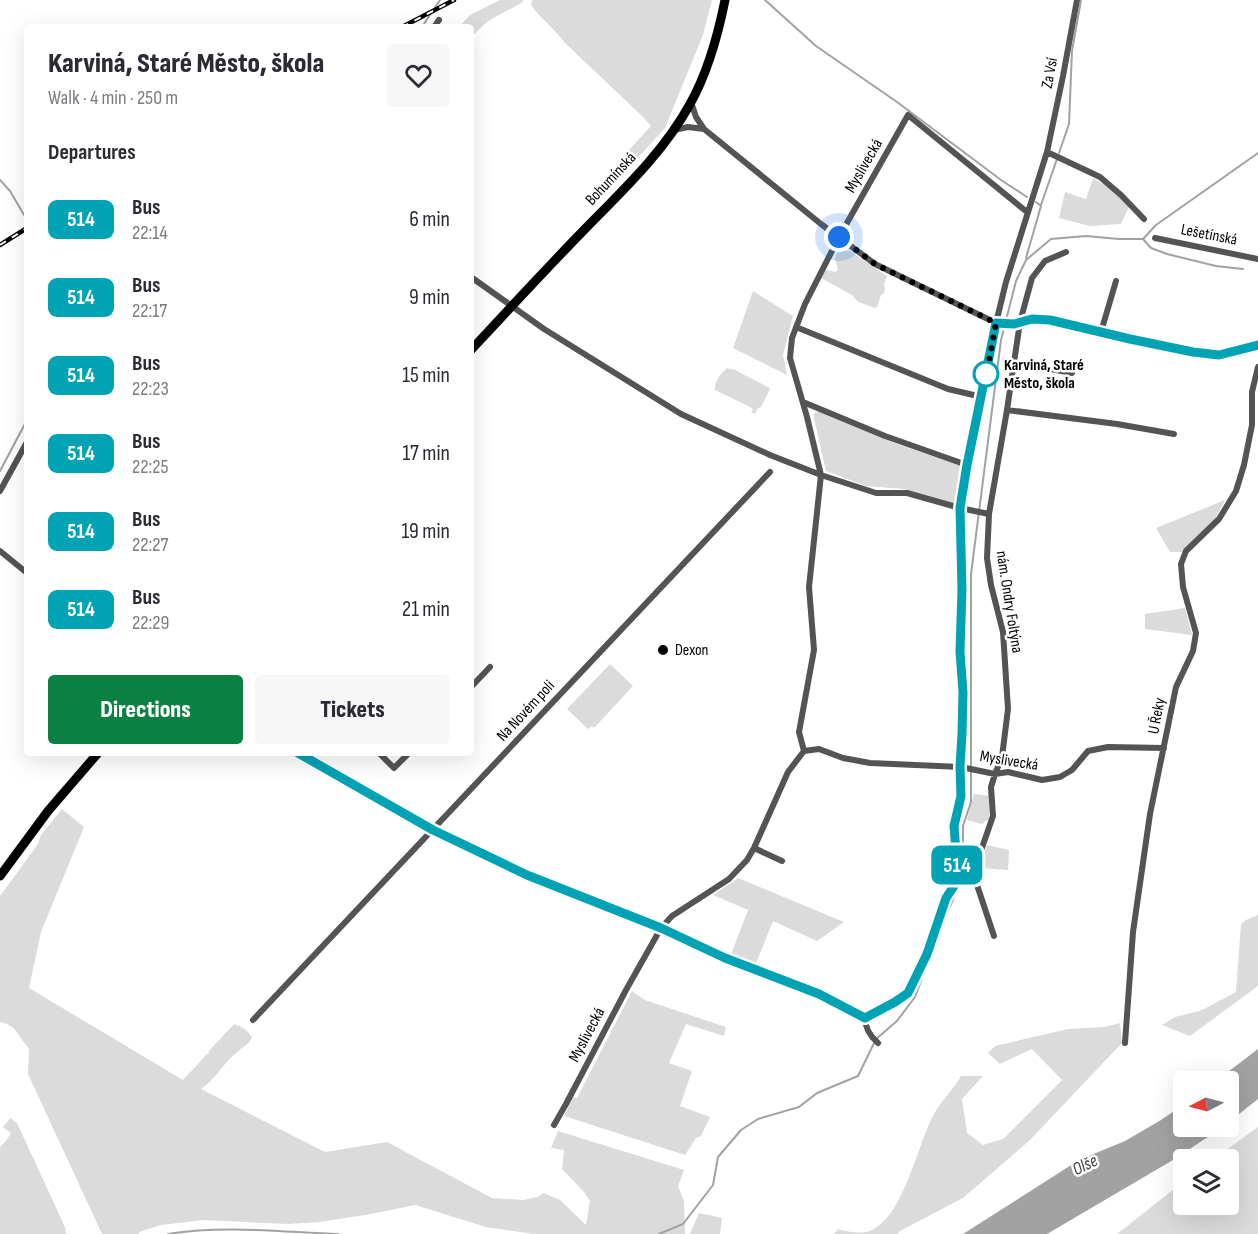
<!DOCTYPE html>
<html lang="en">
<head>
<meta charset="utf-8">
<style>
  body { margin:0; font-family:"Sofia Sans Condensed",sans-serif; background:#f7f7f7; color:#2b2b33; height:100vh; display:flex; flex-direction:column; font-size:22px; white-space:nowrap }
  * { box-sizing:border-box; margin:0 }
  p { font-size:20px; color:#7c7c81 }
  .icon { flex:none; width:33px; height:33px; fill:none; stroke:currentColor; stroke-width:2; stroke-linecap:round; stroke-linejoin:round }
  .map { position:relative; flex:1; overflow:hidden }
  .details { position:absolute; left:24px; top:24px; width:450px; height:732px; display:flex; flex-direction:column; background:#fff; border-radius:6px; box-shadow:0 6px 24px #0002 }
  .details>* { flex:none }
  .badge { padding:0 12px; border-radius:9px; font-size:21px; line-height:39px }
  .needle { width:39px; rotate:264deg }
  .fabs { position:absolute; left:1173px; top:1071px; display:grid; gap:12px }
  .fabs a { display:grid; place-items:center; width:66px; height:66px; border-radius:6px; background:#fff; box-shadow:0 6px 24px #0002; font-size:30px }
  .you { position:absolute; width:30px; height:30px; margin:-15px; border:4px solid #fff; border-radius:50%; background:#1a73e8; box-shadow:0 0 0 9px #1a73e833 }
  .map>.badge { position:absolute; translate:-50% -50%; box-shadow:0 0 0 3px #fff }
  h2 { padding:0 24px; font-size:22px; line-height:54px }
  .round { display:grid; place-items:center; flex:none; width:63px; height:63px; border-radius:6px; background:#f7f7f7 }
  .overview { display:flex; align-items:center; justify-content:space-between; height:102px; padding:0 24px }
  h1 { font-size:28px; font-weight:800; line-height:45px }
  .cta { display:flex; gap:12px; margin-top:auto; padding:12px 24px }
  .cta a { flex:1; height:69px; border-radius:6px; background:#0b8043; color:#fff; font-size:24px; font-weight:800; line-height:69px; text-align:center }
  .cta a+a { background:#f7f7f7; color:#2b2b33 }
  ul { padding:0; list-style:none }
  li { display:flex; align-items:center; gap:18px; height:78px; padding:0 24px }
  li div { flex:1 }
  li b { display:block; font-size:22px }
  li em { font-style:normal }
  li .badge { min-width:66px; font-weight:700; text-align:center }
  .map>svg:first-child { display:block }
  .green { fill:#dbdbdb }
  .water { fill:#a2a2a2 }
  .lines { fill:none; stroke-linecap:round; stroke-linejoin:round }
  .stream { stroke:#a2a2a2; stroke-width:2 }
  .street { stroke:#545454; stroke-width:6 }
  .primary { stroke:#000; stroke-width:9 }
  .rail-casing { stroke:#000; stroke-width:4.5 }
  .rail { stroke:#fff; stroke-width:2; stroke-dasharray:7; stroke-linecap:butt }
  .line-casing { stroke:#fff; stroke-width:14 }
  .line { stroke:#00a3b4; stroke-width:9 }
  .walk { stroke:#000; stroke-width:6; stroke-dasharray:0 10.8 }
  .stop-dot { fill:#fff; stroke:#00a3b4; stroke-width:3 }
  .poi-dot { fill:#000; stroke:#fff; stroke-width:2 }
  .labels { text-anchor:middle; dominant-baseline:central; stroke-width:5; stroke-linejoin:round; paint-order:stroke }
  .street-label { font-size:16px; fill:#000; stroke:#fff }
  .stop-label { font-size:16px; font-weight:bold; fill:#000; stroke:#fff; text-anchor:start }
  .poi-label { font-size:16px; fill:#000; stroke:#fff; text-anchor:start }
  .water-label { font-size:18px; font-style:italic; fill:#434343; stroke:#fff }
</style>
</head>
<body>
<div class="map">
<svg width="1258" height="1234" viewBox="0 0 1258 1234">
  <rect width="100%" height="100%" fill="#fff"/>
  <path class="green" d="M500,0h23v2l-35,19 -17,16v-10h-12l11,-12z
    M532,0h180l-9,35 -38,93 -31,34 -8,-3v-6l25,-27 -9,-10 -77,-73c-10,-14 -24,-24 -34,-38z
    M1093,178l26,16 10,13 -8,17 -31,2 -31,-8 6,-26 21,7z
    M843,251h7l37,25 -3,9 1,4 -1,4 -3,2 -4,12 -2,1 -17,-6 -6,-7 -31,-17 5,-8 10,2 2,-3 -3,-10 2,-6z
    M753,291l40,25 -10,39 4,20 -54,-27z
    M727,368l8,2 35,18c-2,7 -6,12 -9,19l-3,1 -3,6 -4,-2 2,-3 -3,-2 -35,-17c-1,-8 6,-17 12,-22z
    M819,411l83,35 61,20 -7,38 -52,-15 -38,-3 -40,-15 -13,-57z
    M1225,500l-11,21 -31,31h-13l-14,-24z
    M1185,608l7,27 -47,-6v-15z
    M610,664l23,22 -39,42 -2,-2 -4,3 -21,-20z
    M974,794l16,2 -1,23 -7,5 -15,-4z
    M62,809l22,18 -43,105 -12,56 154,92 24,-26h2l-1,-2 26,-28c9,3 13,6 18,13 -3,8 -11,11 -17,17 -12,10 -21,27 -34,35l124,63 62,-10 105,56 31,2 15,-3 5,-4 17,7 26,25 4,-24 -6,-9 -22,-23 2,-19 -13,-2 7,-17 126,39 -6,16 6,15 1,33h-151l-48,-7 -71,-22 -44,9 -51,8 -32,2 -85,-4 -42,5 -22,7v2h-37l-74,-160 1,-26c-11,-10 -11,-23 -29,-26v-126l38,-52 3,-9z
    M987,845l22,5 -1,20 -30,-2z
    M738,878l106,44 -27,19 -44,-20 -18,45 -25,-9 18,-47 -35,-15z
    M1258,915v71l-68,50 -28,-11 13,-8 24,-6 7,-3 30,-16 5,-68 5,-4z
    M632,991l13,9 81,27 -2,9 -38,-12 -17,39 23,8 -12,35 30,11 -9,19 -5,2 -11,17 -121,-39 9,-19 4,1z
    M1120,1023l2,20 -93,98 -66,57 -63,33 -2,3h-64l4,-5c10,3 22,5 32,2 34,-14 47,-86 64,-117 7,-13 19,-24 27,-38h22l-21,23 5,34 16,12 20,-6 59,-59 -30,-31 -32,15 -12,-11 7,-7 73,-17 36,-2z
    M10,1118l7,5 48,104 1,7h-66v-87l6,-6 5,-8 -8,-6z
    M1258,1127v107h-141l66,-52 1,22h44v-44l-14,-1z
    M699,1213l23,5 -2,16h-30z"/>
  <path class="water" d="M1258,1049v50l-29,23 -1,-40 -12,-1z
    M1183,1105l1,21 39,1 -50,33 -126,74h-84l116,-74 46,-19 36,-21z"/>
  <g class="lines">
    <path class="stream" d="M765,0l51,46 81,56 104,78 26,17
      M422,27l18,-27
      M1059,153l10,-29 3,-73 9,-51
      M0,180l10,11 17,29
      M1041,205l16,-46
      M1143,239l8,9 16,6 49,12 27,3
      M1026,258l15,-52 -5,-4
      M0,471l27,-51
      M168,1234c56,-9 114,-2 170,0
      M659,1234l24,-10 30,-39 5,-28 23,-27 17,-11 41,-12 18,-14 41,-17 18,-37 21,-18 18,-24 29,-77 16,-36 3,-29v-29l8,-24v-228l30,-234 15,-59 10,-21 25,-21 35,-3 33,3h24l13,-14 102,-72"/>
    <path class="street" d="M434,27l5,-7
      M691,102l5,15 8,12
      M674,130l14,-3 16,2 117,95 54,40 121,59 18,1 18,-5 18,1 80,19 63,13 26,3 39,-10
      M1047,152l53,25 21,18 23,24
      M1155,238l103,21
      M471,277l73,52 137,85 89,41 51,20 55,18h31l53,15 29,6
      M796,327l152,62 34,8
      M1101,332l15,-51
      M1014,362l58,11
      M803,402l82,34 82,29
      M1007,410l110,14 57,10
      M0,491l27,-49
      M0,551l27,22
      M471,687l19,-20
      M804,751l-5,-19 15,-82 -5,-63 12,-112 -14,-58 -17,-59 2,-20 13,-34 34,-67 69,-122 119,97
      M298,753l135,76 94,46 134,53 64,30 94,36 46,24
      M379,753l15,15 15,-15
      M754,848l28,13
      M994,936l-18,-54v-17l17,-49 -2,-29 4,-13 7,-17 6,-48 -5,-77 -12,-47 -4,-27 2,-44 18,-104 13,-88 12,-44 13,-17 21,-9
      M865,1018l30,-16 12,-9 20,-39 19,-56 8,-12 3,-22 -3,-37 7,-31v-29l1,-33 1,-42 -3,-40 1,-62 -1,-82 7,-43 29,-142 10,-41 41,-130 16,-76 14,-76
      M865,1018c0,10 5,18 13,25
      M253,1020l517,-548
      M1125,1043l8,-111 17,-118 26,-127 17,-36 3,-18 -13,-46 -2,-23 5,-13 33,-32 17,-28 8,-26 8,-40v-33l6,-25
      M554,1125l12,-21 60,-114 35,-62 11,-12 57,-37 18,-19 7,-12 34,-76 16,-21 15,-2 24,9 27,5 91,4 34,7 13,-2 34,8 18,-3 12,-7 16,-19 20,-4 56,1"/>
    <path class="primary" d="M471,350c38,-41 75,-81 113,-120 38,-39 80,-78 106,-126 18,-32 28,-69 35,-104
      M0,876l48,-65 50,-58"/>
    <defs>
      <path id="rail" d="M402,27l52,-27
        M0,245l27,-17"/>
    </defs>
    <use href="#rail" class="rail-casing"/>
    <use href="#rail" class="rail"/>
  </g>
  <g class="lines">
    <defs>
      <path id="line" d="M298,753l135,77 94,45 134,53 64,30 94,36 46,24 30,-16 13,-9 19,-39 19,-56 8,-12 3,-22 -3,-38 7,-30 -1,-29 2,-33 1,-42 -3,-40 2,-62 -2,-82 7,-43 29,-142 18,1 18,-5 18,1 80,19 63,13 26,3 39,-10"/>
    </defs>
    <use href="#line" class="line-casing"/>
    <use href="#line" class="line"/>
    <path class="walk" d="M839,237l36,27 121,59 -10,55v-4"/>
  </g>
  <circle class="stop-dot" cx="986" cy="374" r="12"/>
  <circle class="poi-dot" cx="663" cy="650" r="6"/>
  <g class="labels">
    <g class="street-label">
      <text transform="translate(1050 73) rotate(-79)">Za Vsí</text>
      <text transform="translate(864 166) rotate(-60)">Myslivecká</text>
      <text transform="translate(611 179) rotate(-47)">Bohumínská</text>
      <text transform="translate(1209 235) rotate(11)">Lešetínská</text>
      <text transform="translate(1009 602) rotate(81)">nám. Ondry Foltýna</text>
      <text transform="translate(526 711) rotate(-47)">Na Novém poli</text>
      <text transform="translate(1157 716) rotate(-79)">U Řeky</text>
      <text transform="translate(1009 761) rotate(9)">Myslivecká</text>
      <text transform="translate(587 1035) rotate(-62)">Myslivecká</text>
    </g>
    <g class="stop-label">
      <text x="1004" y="365">Karviná, Staré<tspan x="1004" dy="18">Město, škola</tspan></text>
    </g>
    <g class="poi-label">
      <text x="675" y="650">Dexon</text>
    </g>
    <g class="water-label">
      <text transform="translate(1085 1165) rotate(-26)">Olše</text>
    </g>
  </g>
</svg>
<div class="fabs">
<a><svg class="needle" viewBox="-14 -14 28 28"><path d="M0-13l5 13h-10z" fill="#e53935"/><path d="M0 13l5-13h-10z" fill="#7c7c81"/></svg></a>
<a><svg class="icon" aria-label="layers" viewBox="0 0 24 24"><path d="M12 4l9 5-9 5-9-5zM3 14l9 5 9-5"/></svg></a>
</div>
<div class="you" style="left:839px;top:237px"></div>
<b class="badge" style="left:957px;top:865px;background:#00a3b4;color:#fff">514</b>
<section class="details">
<div class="overview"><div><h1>Karviná, Staré Město, škola</h1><p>Walk · 4 min · 250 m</p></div><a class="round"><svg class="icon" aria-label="heart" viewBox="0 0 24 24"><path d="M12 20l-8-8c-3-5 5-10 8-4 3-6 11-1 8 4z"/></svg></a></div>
<h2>Departures</h2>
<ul>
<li><span class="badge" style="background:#00a3b4;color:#fff">514</span><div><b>Bus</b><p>22:14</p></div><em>6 min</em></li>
<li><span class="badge" style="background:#00a3b4;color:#fff">514</span><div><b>Bus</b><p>22:17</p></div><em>9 min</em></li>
<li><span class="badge" style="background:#00a3b4;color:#fff">514</span><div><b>Bus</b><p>22:23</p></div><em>15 min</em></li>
<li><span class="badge" style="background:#00a3b4;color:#fff">514</span><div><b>Bus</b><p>22:25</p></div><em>17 min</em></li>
<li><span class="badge" style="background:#00a3b4;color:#fff">514</span><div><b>Bus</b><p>22:27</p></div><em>19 min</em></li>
<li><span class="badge" style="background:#00a3b4;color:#fff">514</span><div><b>Bus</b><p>22:29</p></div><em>21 min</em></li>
</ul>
<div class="cta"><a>Directions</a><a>Tickets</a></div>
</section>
</div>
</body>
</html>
